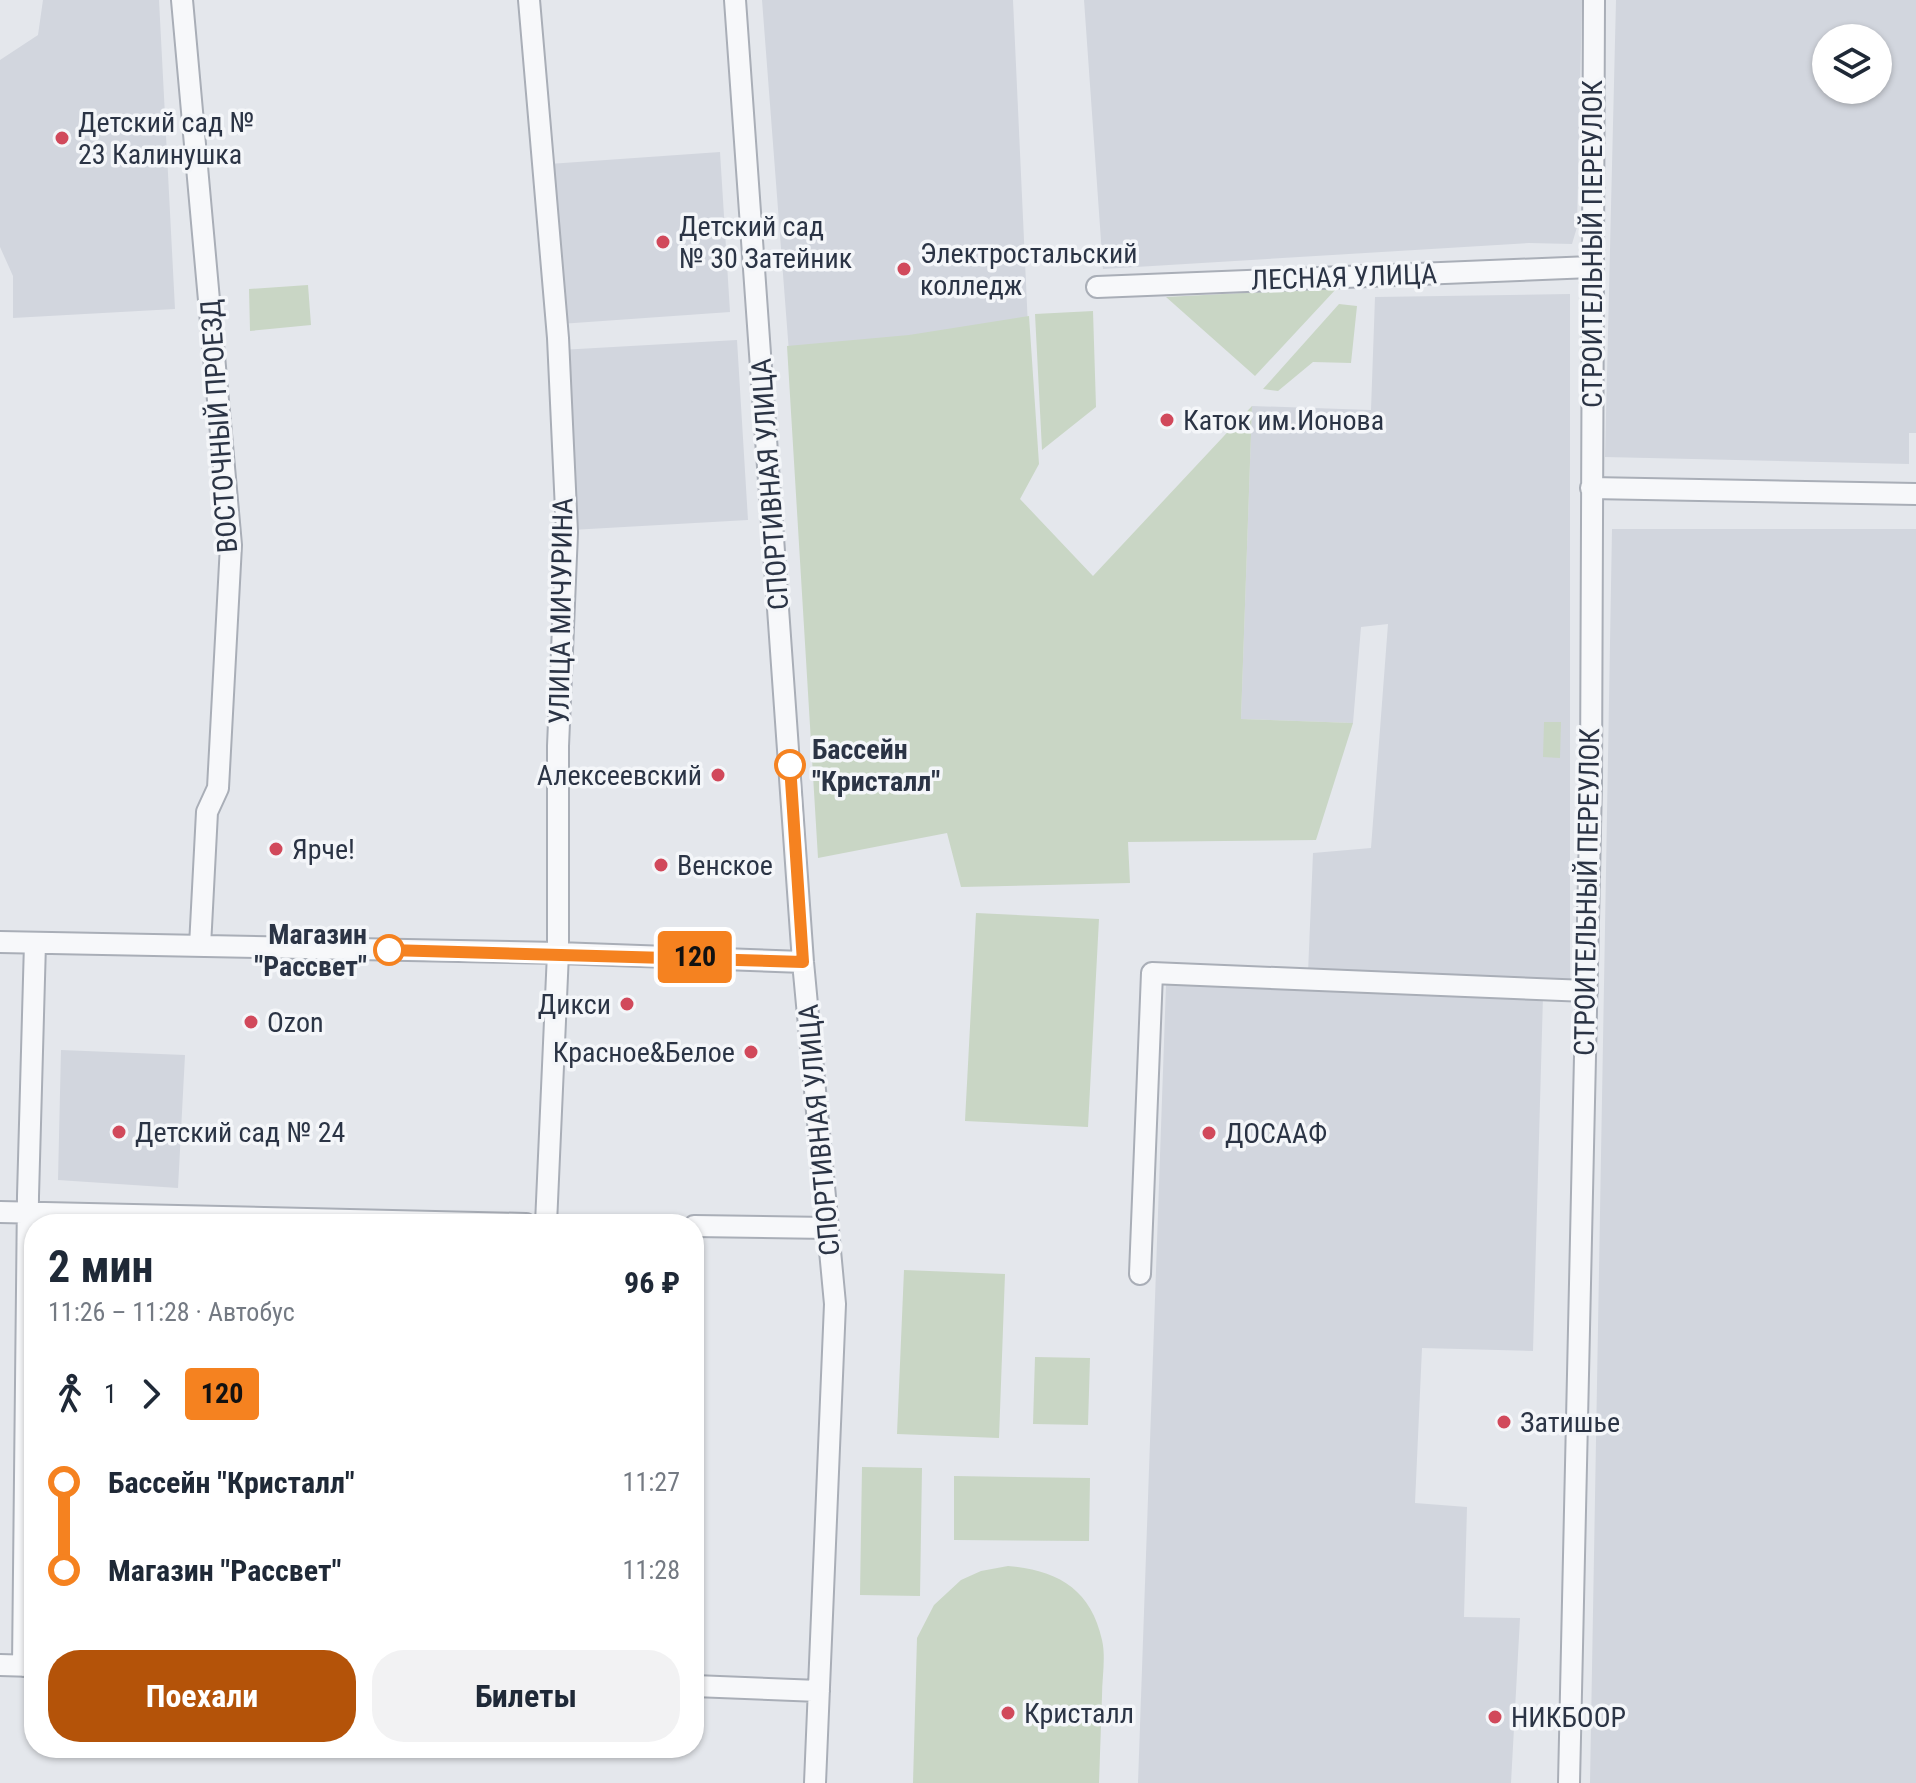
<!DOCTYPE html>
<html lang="ru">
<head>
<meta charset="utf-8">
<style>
  body { margin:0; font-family:"Roboto Condensed",sans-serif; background:#f2f2f3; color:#1f2937; height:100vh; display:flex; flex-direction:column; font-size:30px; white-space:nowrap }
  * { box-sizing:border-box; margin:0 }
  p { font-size:26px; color:#747a83 }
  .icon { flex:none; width:44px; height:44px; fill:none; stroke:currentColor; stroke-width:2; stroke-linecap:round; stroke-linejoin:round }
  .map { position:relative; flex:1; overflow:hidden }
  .details { position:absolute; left:24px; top:1214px; width:680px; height:544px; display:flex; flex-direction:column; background:#fff; border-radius:32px; box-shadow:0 2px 6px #0004 }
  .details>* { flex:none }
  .badge { padding:0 16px; border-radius:6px; font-size:28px; line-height:52px }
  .fabs { position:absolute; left:1812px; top:24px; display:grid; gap:16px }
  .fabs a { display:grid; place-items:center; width:80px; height:80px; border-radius:50%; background:#fff; box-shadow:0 2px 6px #0004; font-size:40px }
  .map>.badge { position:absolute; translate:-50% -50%; box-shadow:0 0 0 4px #fff }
  .legs { display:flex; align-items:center; gap:12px; height:88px; padding:0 24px; font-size:26px }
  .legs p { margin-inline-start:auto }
  .head { display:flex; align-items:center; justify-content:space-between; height:136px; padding:0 24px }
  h1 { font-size:44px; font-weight:700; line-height:60px }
  .button { display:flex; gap:16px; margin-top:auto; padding:16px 24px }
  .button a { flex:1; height:92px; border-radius:32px; background:#b45309; color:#fff; font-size:32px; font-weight:700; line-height:92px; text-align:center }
  .button a+a { background:#f2f2f3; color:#1f2937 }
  ul { padding:0 24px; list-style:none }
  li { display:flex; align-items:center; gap:28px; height:88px; font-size:30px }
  li i { display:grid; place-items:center; width:12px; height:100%; margin:0 10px; background:currentColor }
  li i::after { content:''; width:20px; height:20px; margin:-10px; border:6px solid; border-radius:50%; background:#fff }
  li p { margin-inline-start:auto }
  li:first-child i { background:linear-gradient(#0000 50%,currentColor 0) }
  li:last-child i { background:linear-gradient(currentColor 50%,#0000 0) }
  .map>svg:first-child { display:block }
  .built { fill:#d2d6de; fill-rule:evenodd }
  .green { fill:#c9d6c5 }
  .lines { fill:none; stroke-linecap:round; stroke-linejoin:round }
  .minor-casing { stroke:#a9aeb7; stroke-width:24 }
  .minor { stroke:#f7f8fa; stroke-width:20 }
  .line-1-casing { stroke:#fff; stroke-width:18 }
  .line-1 { stroke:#f58220; stroke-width:12 }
  .poi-dot { fill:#d1495b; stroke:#f4f6f9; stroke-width:3 }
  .stop-1-dot { fill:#fff; stroke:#f58220; stroke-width:4 }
  .labels { text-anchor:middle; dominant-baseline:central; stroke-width:7; stroke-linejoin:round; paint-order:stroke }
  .poi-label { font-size:28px; fill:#2b3445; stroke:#f4f6f9; text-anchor:start }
  .street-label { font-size:28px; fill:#2b3445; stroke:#f4f6f9 }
  .stop-label { font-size:28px; font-weight:bold; fill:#2b3445; stroke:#f4f6f9; text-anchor:start }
</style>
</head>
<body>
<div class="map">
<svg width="1916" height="1783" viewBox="0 0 1916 1783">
  <rect width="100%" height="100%" fill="#e4e7ec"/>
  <path class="built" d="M43,0h116l16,309 -162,9v-42l-13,-29v-187l38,-25z
    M762,0h251l21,458 -236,12z
    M1084,0h498l-5,227 -5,17 -43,-1 -426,26z
    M1616,0h300v433h-7v31l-304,-7zM1826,38h52v52h-52z
    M720,152l10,160 -170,12 -11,-160z
    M1570,294v687l-262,-8 5,-120 58,-5 17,-224 -27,3 -8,96 -112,-4 11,-313 119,4 4,-113z
    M737,340l11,180 -177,10 -11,-180z
    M1612,529h304v1254h-326z
    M1166,985l377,11 -10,355 -111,-3 -7,155 52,4 -3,110 56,1 -9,165h-373z
    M61,1050l124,5 -7,133 -120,-8z"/>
  <path class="green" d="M308,285l3,40 -61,6 -1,-42z
    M1337,288l-82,88 -89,-79z
    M1339,304l18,2 -6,57 -38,-1 -35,29 -15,-2z
    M1093,311l3,96 -54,43 -7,-136z
    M1029,316l10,148 -19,35 73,77 159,-170 -11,313 112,4 -37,117 -188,2 2,41 -169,4 -14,-54 -129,25 -31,-512 122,-11z
    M1544,722h17l-1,36 -17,-1z
    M976,913l123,6 -11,208 -123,-6z
    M904,1270l101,4 -6,164 -102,-4z
    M1035,1357l55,1 -2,67 -55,-1z
    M862,1467l60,1 -2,128 -60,-1z
    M954,1476l136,2 -1,63 -135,-1z
    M1008,1566c49,4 83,23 94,74 4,17 0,38 0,56 -1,29 -2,58 -3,87h-186l4,-145 17,-33 27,-25 20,-9z"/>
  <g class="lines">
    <defs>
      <path id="minor" d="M182,0l49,545 -13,243 -11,24 -7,134
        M529,0l29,338 9,194 -9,214v207l-12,271
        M735,0l68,962 32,342 -20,479
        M1097,287l494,-20
        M1591,488l325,6
        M0,942l558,11 245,9
        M0,1212l526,12
        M694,1226l134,2
        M1140,1274l12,-301 435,18
        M0,1665l34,1
        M23,1666l5,-470 7,-253
        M694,1686l125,5
        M1569,1783l22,-999 3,-784"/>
    </defs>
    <use href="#minor" class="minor-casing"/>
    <use href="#minor" class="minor"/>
  </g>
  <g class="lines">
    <defs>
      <path id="line-1" d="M389,950l414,12 -13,-197"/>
    </defs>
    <use href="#line-1" class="line-1-casing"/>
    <use href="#line-1" class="line-1"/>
  </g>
  <g class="poi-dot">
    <circle cx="62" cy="138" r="8"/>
    <circle cx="663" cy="242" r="8"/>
    <circle cx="904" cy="269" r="8"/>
    <circle cx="1167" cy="420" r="8"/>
    <circle cx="718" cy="775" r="8"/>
    <circle cx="276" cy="849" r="8"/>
    <circle cx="661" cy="865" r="8"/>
    <circle cx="627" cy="1004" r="8"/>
    <circle cx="251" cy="1022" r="8"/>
    <circle cx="751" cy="1052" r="8"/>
    <circle cx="119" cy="1132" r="8"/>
    <circle cx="1209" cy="1133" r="8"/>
    <circle cx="1504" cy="1422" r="8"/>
    <circle cx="1008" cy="1713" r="8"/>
    <circle cx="1495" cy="1717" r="8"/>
  </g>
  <g class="stop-1-dot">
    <circle cx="790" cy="765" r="14"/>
    <circle cx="389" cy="950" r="14"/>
  </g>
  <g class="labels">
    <g class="poi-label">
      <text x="78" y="122">Детский сад №<tspan x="78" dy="32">23 Калинушка</tspan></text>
      <text x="679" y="226">Детский сад<tspan x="679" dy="32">№ 30 Затейник</tspan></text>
      <text x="920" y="253">Электростальский<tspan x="920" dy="32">колледж</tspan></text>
      <text x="1183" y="420">Каток им.Ионова</text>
      <text x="702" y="775" text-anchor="end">Алексеевский</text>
      <text x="292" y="849">Ярче!</text>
      <text x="677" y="865">Венское</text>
      <text x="611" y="1004" text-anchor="end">Дикси</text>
      <text x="267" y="1022">Ozon</text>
      <text x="735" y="1052" text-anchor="end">Красное&amp;Белое</text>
      <text x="135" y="1132">Детский сад № 24</text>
      <text x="1225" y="1133">ДОСААФ</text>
      <text x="1520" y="1422">Затишье</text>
      <text x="1024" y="1713">Кристалл</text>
      <text x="1511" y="1717">НИКБООР</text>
    </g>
    <g class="street-label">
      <text transform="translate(1592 244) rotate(-90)">СТРОИТЕЛЬНЫЙ ПЕРЕУЛОК</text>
      <text transform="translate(1344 277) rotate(-2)">ЛЕСНАЯ УЛИЦА</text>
      <text transform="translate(219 426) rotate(-94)">ВОСТОЧНЫЙ ПРОЕЗД</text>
      <text transform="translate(770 484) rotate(-94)">СПОРТИВНАЯ УЛИЦА</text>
      <text transform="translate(561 611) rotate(-89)">УЛИЦА МИЧУРИНА</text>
      <text transform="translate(1587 892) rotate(-89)">СТРОИТЕЛЬНЫЙ ПЕРЕУЛОК</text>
      <text transform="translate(819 1130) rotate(-95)">СПОРТИВНАЯ УЛИЦА</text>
    </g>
    <g class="stop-label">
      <text x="812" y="749">Бассейн<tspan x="812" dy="32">"Кристалл"</tspan></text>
      <text x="367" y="934" text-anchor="end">Магазин<tspan x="367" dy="32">"Рассвет"</tspan></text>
    </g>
  </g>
</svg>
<div class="fabs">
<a><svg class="icon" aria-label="layers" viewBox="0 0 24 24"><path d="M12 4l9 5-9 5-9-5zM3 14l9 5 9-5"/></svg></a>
</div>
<b class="badge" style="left:695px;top:957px;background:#f58220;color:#111">120</b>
<section class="details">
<div class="head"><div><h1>2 мин</h1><p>11:26 – 11:28 · Автобус</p></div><b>96 ₽</b></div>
<div class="legs"><svg class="icon" aria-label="walk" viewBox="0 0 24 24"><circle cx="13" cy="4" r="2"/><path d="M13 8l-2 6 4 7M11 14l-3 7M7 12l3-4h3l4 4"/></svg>1<svg class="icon" aria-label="forward" viewBox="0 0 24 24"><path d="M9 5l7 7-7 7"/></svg><b class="badge" style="background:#f58220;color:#111">120</b></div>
<ul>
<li><i style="color:#f58220"></i><b>Бассейн &quot;Кристалл&quot;</b><p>11:27</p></li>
<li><i style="color:#f58220"></i><b>Магазин &quot;Рассвет&quot;</b><p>11:28</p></li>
</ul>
<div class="button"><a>Поехали</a><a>Билеты</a></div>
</section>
</div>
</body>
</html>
